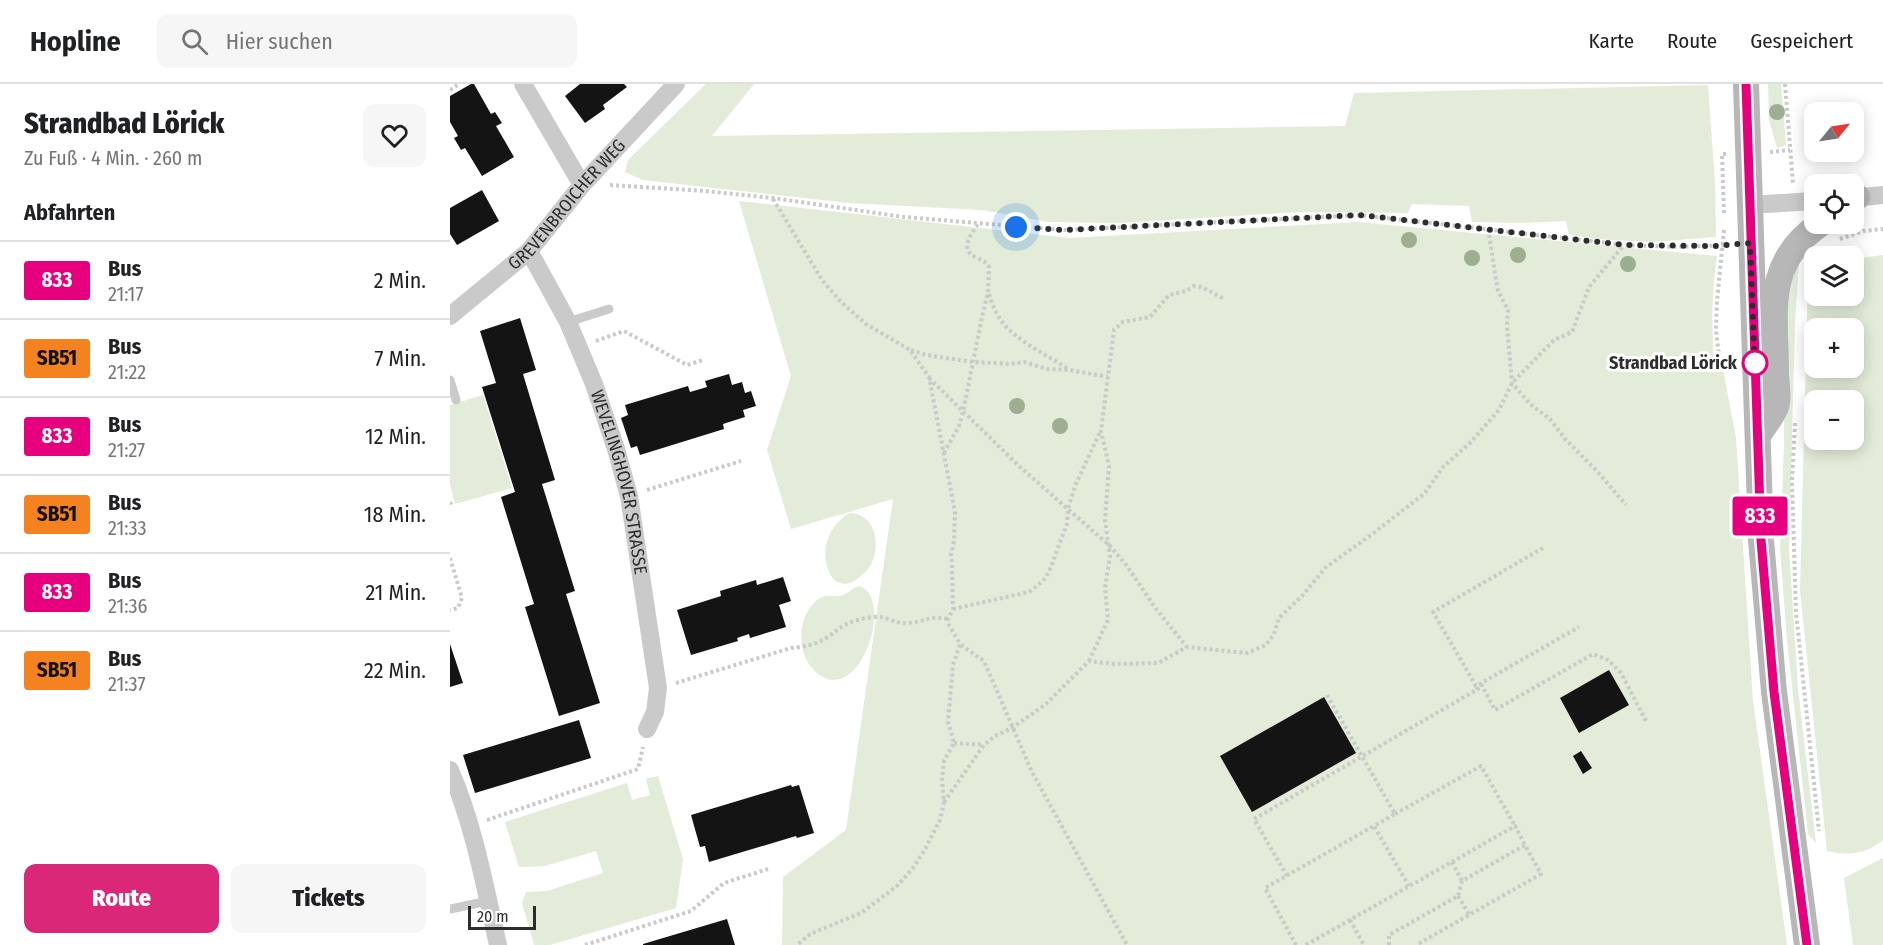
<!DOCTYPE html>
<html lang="de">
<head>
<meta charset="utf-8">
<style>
  body { margin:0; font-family:"Fira Sans Condensed",sans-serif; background:#f6f6f6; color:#202124; height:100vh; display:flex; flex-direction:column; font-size:22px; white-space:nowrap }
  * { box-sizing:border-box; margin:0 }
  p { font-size:20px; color:#757577 }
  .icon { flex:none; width:33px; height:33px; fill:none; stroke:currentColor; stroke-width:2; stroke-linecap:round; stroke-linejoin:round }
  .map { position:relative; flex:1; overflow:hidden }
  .panel { display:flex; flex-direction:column; background:#fff; width:450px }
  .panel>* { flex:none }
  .badge { padding:0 12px; border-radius:4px; font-size:21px; line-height:39px }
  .needle { width:39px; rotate:60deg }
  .tools { position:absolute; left:1354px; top:18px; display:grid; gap:12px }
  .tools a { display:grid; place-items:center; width:60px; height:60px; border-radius:12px; background:#fff; box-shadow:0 3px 15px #0003; font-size:30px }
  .scale { position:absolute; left:18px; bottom:15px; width:68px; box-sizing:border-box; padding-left:6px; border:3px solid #2d2d2d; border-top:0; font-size:16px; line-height:21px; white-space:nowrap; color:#2d2d2d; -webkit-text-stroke:4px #fff; paint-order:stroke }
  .you { position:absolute; width:30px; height:30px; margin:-15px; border:4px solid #fff; border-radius:50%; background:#1a73e8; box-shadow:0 0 0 9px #1a73e833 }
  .map>.badge { position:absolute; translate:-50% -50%; box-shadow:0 0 0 3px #fff }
  h2 { padding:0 24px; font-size:22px; line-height:54px }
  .round { display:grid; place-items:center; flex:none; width:63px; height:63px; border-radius:12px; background:#f6f6f6 }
  .headline { display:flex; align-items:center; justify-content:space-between; height:102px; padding:0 24px }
  h1 { font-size:28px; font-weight:800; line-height:45px }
  .button { display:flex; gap:12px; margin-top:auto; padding:12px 24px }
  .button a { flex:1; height:69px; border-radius:12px; background:#db2777; color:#fff; font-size:24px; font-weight:800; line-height:69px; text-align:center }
  .button a+a { background:#f6f6f6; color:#202124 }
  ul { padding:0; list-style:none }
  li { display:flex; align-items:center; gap:18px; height:78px; padding:0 24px; border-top:2px solid #e0e0e0 }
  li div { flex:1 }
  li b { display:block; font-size:22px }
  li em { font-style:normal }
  li .badge { min-width:66px; font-weight:700; text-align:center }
  header { display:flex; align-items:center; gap:36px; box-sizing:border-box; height:84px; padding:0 30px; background:#fff; border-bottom:2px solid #e0e0e0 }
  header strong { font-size:28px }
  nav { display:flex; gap:33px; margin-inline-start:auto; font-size:21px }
  .search { width:420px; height:54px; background:#f6f6f6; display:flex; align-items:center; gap:15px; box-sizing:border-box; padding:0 21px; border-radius:12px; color:#757577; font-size:22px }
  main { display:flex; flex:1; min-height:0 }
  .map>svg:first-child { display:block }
  .green { fill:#e2ecd8; fill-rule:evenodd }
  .building { fill:#141414 }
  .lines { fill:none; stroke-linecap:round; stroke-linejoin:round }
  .path { stroke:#cacaca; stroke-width:4; stroke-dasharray:3 3; stroke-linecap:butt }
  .lane { stroke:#cacaca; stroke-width:9 }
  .street { stroke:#cacaca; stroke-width:18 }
  .secondary { stroke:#b7b7b7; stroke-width:26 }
  .tree { fill:#9dae91 }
  .line-casing { stroke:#fff; stroke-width:14 }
  .line { stroke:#e6007e; stroke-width:9 }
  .walk { stroke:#2d2d2d; stroke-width:6; stroke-dasharray:0 10.8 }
  .stop-dot { fill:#fff; stroke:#e6007e; stroke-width:3 }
  .labels { text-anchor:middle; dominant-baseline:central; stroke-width:6; stroke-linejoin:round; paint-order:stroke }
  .street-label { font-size:18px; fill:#2d2d2d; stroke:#fff }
  .stop-label { font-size:18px; font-weight:bold; fill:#2d2d2d; stroke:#fff; text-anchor:end }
</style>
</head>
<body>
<header>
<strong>Hopline</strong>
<div class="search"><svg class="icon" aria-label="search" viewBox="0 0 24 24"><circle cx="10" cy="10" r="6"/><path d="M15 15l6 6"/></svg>Hier suchen</div>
<nav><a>Karte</a><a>Route</a><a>Gespeichert</a></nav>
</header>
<main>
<section class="panel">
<div class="headline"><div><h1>Strandbad Lörick</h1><p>Zu Fuß · 4 Min. · 260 m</p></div><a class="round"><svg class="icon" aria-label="heart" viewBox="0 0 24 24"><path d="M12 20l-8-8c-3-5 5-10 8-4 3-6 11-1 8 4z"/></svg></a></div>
<h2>Abfahrten</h2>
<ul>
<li><span class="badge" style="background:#e6007e;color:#fff">833</span><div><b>Bus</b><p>21:17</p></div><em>2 Min.</em></li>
<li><span class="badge" style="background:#f58220;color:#111">SB51</span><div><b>Bus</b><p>21:22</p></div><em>7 Min.</em></li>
<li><span class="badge" style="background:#e6007e;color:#fff">833</span><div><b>Bus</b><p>21:27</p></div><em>12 Min.</em></li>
<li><span class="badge" style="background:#f58220;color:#111">SB51</span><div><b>Bus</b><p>21:33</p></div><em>18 Min.</em></li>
<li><span class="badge" style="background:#e6007e;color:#fff">833</span><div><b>Bus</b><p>21:36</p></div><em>21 Min.</em></li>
<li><span class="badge" style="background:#f58220;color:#111">SB51</span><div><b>Bus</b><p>21:37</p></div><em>22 Min.</em></li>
</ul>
<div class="button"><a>Route</a><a>Tickets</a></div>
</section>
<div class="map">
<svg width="1433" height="861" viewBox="0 0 1433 861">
  <rect width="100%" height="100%" fill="#fff"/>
  <path class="green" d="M256,0h48l-42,52 633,-10 9,-33 354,-8 7,98 1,54 -63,5 -43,-2 -41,-5 -3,-14 -43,2 -51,-1 -3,-16 -57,-2 -4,9 -108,-1 -181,11 -71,-1 -66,-12 -133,-7 -206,-23 -18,-8 3,-12z
    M1318,0h13l5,61 -9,3 -8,-28z
    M289,117l330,37 289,-16 359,34c-6,41 -5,72 -3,114l9,-1 13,69 17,263 34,244h-1005l1,-68 63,-47 47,-331 -102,30 -24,-79 24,-74z
    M1433,171v585c-16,14 -36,16 -56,11l-27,-261 8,-313 7,-9v28h39v-37zM1404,244v40h-39v-40zM1404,316v40h-39v-40z
    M1349,179l-4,60 -6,225 9,141 18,154 -8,-9 -21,-194 -7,-91 4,-104 1,-141 4,-19z
    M33,311l29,93 -57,16 -5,-19v-80z
    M399,429c25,0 32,29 23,49 -3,8 -9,12 -15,17 -6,4 -11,6 -17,4 -6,-1 -10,-8 -12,-14 -8,-21 2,-44 21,-56z
    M409,502c35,11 4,109 -34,92 -29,-13 -31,-59 -8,-78 8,-7 17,-2 26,-5 5,-2 10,-7 16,-9z
    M208,692l25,83 -7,49 -126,37h-16l-12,-42 4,-11 21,-1 56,-18 -7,-22 -51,15 -26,1 -14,-45 122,-39 5,17 18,-5 -4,-16z
    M1433,774v87h-30l-9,-67z"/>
  <path class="building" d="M21,0h3l17,30 4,-2 7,11 -6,3 18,31 -32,19 -17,-28 -4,2 -7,-12 4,-2 -8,-14v-26z
    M130,0h44l3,3 -24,18 2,4 -20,14 -20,-27z
    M32,106l17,31 -42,24 -7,-11v-26z
    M70,234l16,52 -13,4 32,106 -13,4 33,107 -9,3 34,109 -41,13 -34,-109 9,-3 -33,-107 14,-5 -33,-105 14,-4 -16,-52z
    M279,290l3,11 10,-3 3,11 6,-2 5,15 -13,4 2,7 -22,7 1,5 -84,26 -3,-9 -6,2 -10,-30 7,-3 -3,-10 63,-19 2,6 17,-5 -2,-6z
    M333,493l8,24 -12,4 7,22 -36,11 -1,-4 -12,4 1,3 -47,14 -14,-45 44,-14 -1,-5 36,-11 1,5z
    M0,560l13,39 -13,4z
    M1159,586l20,35 -50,28 -19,-35z
    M874,613l32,56 -104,59 -32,-56z
    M129,636l12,38 -116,35 -12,-38z
    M1131,667l11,17 -9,6 -10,-18z
    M341,701l1,2 7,-2 15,48 -17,5 -1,-2 -87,26 -4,-16 -5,1 -9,-32z
    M277,835l8,26h-92v-1z"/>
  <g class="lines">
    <path class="path" d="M1335,0l8,99
      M0,6l9,-6
      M1320,68l20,-2
      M160,101l95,6 68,7 131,19 160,13 296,-15 265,30 52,2 52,-2
      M323,115l49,81 20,23 24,21 44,26 19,27 26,135 -1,29 -3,14 1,8 1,46 -5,10 1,6 11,19 -7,21 -5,57 6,21 -10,18 -2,19 2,22 -4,18 -16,31 -11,17 -16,18 -36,27 -51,21 -13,11
      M1274,129l-2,-59h5
      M1038,145l10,62 10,19 -1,16 5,57 18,21 20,15 16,21 31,31 29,34
      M1274,146l-7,71 -1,29 4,35 8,-1
      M1390,155l23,-8 20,-2
      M539,210c3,10 7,20 14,29 14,18 46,33 65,46
      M146,257l28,-10 63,34 16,-5
      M461,266l15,5 47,7 37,2 14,-2 24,7 22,1 38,7
      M479,294l91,89 89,78 18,21 29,43 31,38
      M1345,339l-3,58 4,131 23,219
      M494,369l15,-27 4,-14 19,-95 6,-24 1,-26c-4,-6 -6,-6 -12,-9 -18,-8 -7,-23 1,-34
      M197,406l94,-29
      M0,418l2,5
      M1093,464l-110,64 43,74 103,-59
      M0,474l12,40 -4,10 -8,2
      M503,525l76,-17 14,-11 6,-9 18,-48 1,-15 7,-23 25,-54
      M511,561l23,16 48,111 95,173
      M639,577l19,-41 -3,-32 5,-32 -5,-36 4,-54 -8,-35 13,-101 9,-8 27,-5 19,-22 17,-4 8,-5 8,1 22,12
      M226,599l115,-35c12,-1 24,-3 35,-10 8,-5 14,-11 23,-15 9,-4 27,-8 36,-5 8,2 14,6 23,5 17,-1 21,-8 40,-4
      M1031,600l14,26 98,-56 15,6 13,13 25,48
      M877,611l68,119 -21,12 35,60
      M504,659l30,2
      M494,718l40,-57 11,-9 17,-8 34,-24 43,-43 25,3 44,-1 29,-16 60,6 19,-8 8,-11 5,-16 24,-23 22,-27 50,-36 50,-39 18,-26 27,-24 29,-33 13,-27 42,-43 18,-8 17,-45 35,-42
      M945,730l86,-48 34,60
      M37,736l151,-51 5,-22
      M1002,778l10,19
      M837,792l-33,-57 224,-130 -2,-3
      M1008,812l11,18
      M900,836l14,25
      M135,861l106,-34 33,-28 44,-14
      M846,861l-31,-57 109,-62
      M856,861l209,-119 10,19
      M939,861v-10l69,-39 4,-15 63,-36 16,29 -123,70"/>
    <path class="lane" d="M118,238l41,-13
      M0,296l6,20
      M0,825l38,-8"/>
    <g class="street">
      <path d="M73,0l59,101"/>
      <path d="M1404,114l29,-3"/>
      <path d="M1299,121l66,-4"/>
      <path id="s1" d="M79,167l39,71 26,62 22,65 13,47 29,192 -3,24 -8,17"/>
      <path id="s2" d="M0,232l79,-65 53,-66 94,-101"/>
      <path d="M0,686c24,55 35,117 48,175"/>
    </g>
    <path class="secondary" d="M1296,0l15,456 13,152 33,253
      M1404,115l3,-2
      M1308,352c5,-9 13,-18 17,-27 5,-9 1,-26 1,-36 0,-62 -13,-109 44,-149"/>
  </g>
  <g class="tree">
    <circle cx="1327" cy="28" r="8"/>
    <circle cx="959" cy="156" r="8"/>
    <circle cx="1068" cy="171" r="8"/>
    <circle cx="1022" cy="174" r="8"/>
    <circle cx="1178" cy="180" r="8"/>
    <circle cx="567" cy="322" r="8"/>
    <circle cx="610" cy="342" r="8"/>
  </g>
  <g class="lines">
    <defs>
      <path id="line" d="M1296,0l15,456 13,152 33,253"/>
    </defs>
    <use href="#line" class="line-casing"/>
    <use href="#line" class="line"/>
    <path class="walk" d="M566,143l48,3 296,-15 265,30 91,1 34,-3 5,129v-9"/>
  </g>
  <circle class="stop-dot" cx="1305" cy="279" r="12"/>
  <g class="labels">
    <g class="street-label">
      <text stroke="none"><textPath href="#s2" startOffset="162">GREVENBROICHER WEG</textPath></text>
      <text stroke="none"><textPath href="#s1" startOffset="250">WEVELINGHOVER STRASSE</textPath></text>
    </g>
    <g class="stop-label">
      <text x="1287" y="279">Strandbad Lörick</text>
    </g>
  </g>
</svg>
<div class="tools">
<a><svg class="needle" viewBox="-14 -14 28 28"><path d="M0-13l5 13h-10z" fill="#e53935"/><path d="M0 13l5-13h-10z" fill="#757577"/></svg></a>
<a><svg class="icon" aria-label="locate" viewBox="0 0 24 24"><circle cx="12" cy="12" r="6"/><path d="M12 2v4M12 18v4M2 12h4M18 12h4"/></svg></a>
<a><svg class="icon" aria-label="layers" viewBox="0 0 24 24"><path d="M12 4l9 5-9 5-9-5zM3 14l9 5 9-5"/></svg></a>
<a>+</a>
<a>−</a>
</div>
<div class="scale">20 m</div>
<div class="you" style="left:566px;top:143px"></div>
<b class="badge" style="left:1310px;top:432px;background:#e6007e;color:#fff">833</b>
</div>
</main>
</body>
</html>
